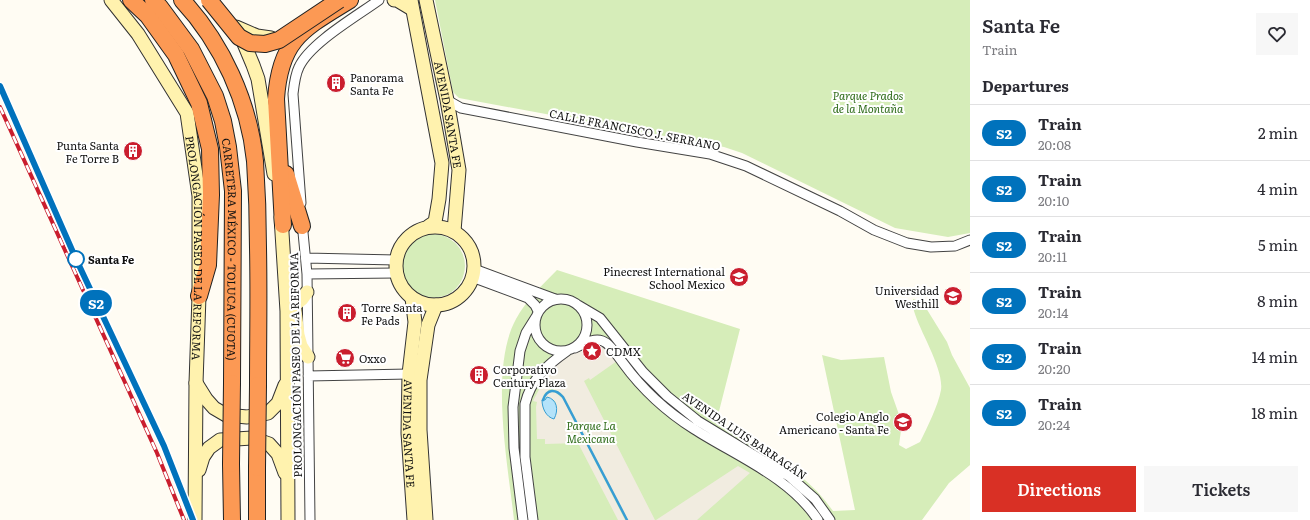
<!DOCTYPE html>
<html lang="en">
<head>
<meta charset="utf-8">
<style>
  body { margin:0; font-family:Literata,serif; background:#f7f7f7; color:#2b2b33; height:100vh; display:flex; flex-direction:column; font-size:15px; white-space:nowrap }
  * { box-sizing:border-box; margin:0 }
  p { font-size:13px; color:#7c7c81 }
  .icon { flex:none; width:22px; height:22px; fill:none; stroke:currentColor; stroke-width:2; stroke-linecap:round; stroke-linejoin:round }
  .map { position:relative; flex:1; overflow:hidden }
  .side { display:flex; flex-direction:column; background:#fff; width:340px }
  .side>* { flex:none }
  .badge { padding:0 8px; border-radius:13px; font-size:14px; line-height:26px }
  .map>.badge { position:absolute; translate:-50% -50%; box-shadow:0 0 0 2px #fff }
  h2 { padding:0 12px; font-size:15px; line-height:36px }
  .round { display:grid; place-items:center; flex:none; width:42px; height:42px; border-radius:0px; background:#f7f7f7 }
  .headline { display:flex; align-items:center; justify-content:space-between; height:68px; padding:0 12px }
  h1 { font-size:19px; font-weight:600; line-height:30px }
  .button { display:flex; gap:8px; margin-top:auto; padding:8px 12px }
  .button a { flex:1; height:46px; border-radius:0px; background:#d93025; color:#fff; font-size:16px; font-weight:600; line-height:46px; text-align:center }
  .button a+a { background:#f7f7f7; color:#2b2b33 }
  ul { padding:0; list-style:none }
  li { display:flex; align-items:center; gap:12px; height:56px; padding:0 12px; border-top:1px solid #e1e1e2 }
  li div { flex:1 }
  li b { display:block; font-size:15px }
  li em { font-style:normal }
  li .badge { min-width:44px; font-weight:700; text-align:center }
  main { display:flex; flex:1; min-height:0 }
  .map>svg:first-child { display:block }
  .green { fill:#d6edb9 }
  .plaza { fill:#f1ece0 }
  .water { fill:#b4e3fa; stroke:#379dd5 }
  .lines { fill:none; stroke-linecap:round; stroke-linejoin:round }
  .stream { stroke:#379dd5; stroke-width:2.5 }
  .street-casing { stroke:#434343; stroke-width:11 }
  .secondary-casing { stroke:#323232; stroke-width:15 }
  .highway-casing { stroke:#212121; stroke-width:18 }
  .street { stroke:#fff; stroke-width:9 }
  .secondary { stroke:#fff2ae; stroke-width:13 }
  .highway { stroke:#fc9954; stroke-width:16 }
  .rail-casing { stroke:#ca1e2e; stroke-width:4 }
  .rail { stroke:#fff; stroke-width:2.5; stroke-dasharray:8; stroke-linecap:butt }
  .highway-bridge-casing { stroke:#212121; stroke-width:18; stroke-linecap:butt }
  .highway-bridge { stroke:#fc9954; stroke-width:16 }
  .line-casing { stroke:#fff; stroke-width:9 }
  .line { stroke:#0072bc; stroke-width:6 }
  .stop-dot { fill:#fff; stroke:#0072bc; stroke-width:2 }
  .labels { text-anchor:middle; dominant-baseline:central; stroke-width:4; stroke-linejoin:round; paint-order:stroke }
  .poi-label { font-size:11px; fill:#101010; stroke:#fff; text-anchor:start }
  .park-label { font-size:11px; font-style:italic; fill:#306d1b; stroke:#fff }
  .street-label { font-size:11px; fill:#101010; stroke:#fff }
  .stop-label { font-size:11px; font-weight:bold; fill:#101010; stroke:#fff; text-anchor:start }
</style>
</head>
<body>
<main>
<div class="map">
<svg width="970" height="520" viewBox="0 0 970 520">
  <rect width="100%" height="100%" fill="#fffcf3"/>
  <path class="green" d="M435,0h535v233l-22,4 -53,-9 -153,-75 -18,-6 -265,-49 -6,-6z
    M401 266a32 32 0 1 1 64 0a32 32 0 1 1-64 0Z
    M557,270l183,59 -24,94c44,26 87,45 117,88l22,-1 -33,-155 19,5 43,-3 7,35 11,31 -3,22 7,4 14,-7c7,-14 18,-36 21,-52 3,-21 -21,-58 -27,-79 -1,-4 -1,-8 -1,-12l6,2 7,7 21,34 5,13 18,33v77l-21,18 -27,37h-408c-6,-55 -25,-152 2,-201 10,-18 26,-34 41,-49z"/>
  <path class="plaza" d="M595,343l9,3 13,15 -27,19 -1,-2 -5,3 71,139h-27l-62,-120 -4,-6 -6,-4 -6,-1 -6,5 -2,9 2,8 6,7 7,-11 -2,-6 -8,-4 -2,1 3,-5 4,-1 4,1 7,6 62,121h-7l-40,-77 -33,1v-5h-8l-1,-32 1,-5 -4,-1 10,-19 8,-10 -3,-2 30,-20z
    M738,466l12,7 -53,47h-41z"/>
  <path class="water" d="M547,397c10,2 12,13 7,22 -8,-2 -12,-11 -12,-19h3z"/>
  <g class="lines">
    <path class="stream" d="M543,400c4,-12 13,-11 20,-3l64,123"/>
    <defs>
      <path id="street" d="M447,100l14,8 176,34 73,12 36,12 94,45 34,19 33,13 24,4 24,-1 15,-6
        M301,203l-8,-109c1,-9 2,-19 6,-27 11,-24 58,-51 80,-67
        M302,222l5,52 3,246
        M306,258l90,2
        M474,269l81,30
        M307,274l89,-1
        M472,277l56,21 7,7 3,6
        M535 325a26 26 0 1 1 52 0a26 26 0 1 1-52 0Z
        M578,305l22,13 43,54 24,24 31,25 92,56 25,22 15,21
        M575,348c28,-15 31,-8 48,15 19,26 44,49 71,66 42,27 96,48 124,91
        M308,376l101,-2
        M523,520l-9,-72 -1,-41 7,-56 6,-18 10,-16
        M533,520l-8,-63v-53c6,-25 22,-39 42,-53"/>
      <g id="secondary">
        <path id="s1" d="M111,0l27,34 49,79 12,83v100l-3,87 -1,137"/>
        <path d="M394,0h3l15,9"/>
        <path d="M411,0l31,163 -3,36 -4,23 -6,4"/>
        <path id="s2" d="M426,0l21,100 12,70 -5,61"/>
        <path d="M236,27l21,9 14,2"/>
        <path d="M240,34l13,31 5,14 16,95"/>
        <path d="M281,217l6,94 1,209"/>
        <circle cx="435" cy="266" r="39"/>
        <path id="s3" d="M412,298l3,24 -6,52 -1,59 6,87"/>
        <path d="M294,302l4,33 3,11 7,11"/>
        <path d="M290,309l12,-10 5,-7"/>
        <path d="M196,383l10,16 8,9 12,7 21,2 21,-4 10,-10 7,-18"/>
        <path d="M199,470l4,-13 6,-9 11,-8 32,-2 17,6 9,10 7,19"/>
        <path d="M426,520l-6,-90v-50l8,-55 8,-20"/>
      </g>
      <g id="highway">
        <path d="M131,0l17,16 28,39 23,48 11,46 1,46 -3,70 -9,31"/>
        <path id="s4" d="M153,0l7,7 31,42 24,47 8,25 5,26 5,44 -1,192"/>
        <path d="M182,0c40,43 67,102 73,161 2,29 3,58 3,87 1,46 0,91 0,137"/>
        <path d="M286,174l16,52"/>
        <path d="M283,225l-7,-126c4,-60 27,-70 74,-99"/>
        <path d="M231,464l1,56"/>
        <path d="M257,468v52"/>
      </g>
    </defs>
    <use href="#street" class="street-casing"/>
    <use href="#secondary" class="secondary-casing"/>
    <use href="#highway" class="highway-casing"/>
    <use href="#street" class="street"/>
    <use href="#secondary" class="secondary"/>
    <use href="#highway" class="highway"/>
    <defs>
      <path id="rail" d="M0,86l76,173 88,187 29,74
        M0,107l157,346 27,67"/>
    </defs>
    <use href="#rail" class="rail-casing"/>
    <use href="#rail" class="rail"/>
    <defs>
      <path id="highway-bridge" d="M209,0l30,37 11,6 15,1 14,-4 60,-40
        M231,464l1,-81
        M257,468l1,-83"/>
    </defs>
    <use href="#highway-bridge" class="highway-bridge-casing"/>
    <use href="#highway-bridge" class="highway-bridge"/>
  </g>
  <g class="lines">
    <defs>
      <path id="line" d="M0,86l76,173 88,187 29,74"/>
    </defs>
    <use href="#line" class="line-casing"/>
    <use href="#line" class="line"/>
  </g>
  <defs>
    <symbol id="building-disc" viewBox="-11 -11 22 22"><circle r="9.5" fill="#ca1e2e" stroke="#fff"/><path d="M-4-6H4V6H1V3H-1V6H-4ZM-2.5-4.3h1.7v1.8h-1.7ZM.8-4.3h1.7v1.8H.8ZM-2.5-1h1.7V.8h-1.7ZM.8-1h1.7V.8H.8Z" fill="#fff"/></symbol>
    <symbol id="school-disc" viewBox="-11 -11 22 22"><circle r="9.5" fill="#ca1e2e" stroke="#fff"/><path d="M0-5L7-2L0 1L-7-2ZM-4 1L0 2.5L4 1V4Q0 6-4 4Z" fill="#fff"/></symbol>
    <symbol id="university-disc" viewBox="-11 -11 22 22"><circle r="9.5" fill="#ca1e2e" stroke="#fff"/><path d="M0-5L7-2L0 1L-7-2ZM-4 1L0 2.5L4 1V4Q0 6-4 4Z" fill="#fff"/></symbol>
    <symbol id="sight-disc" viewBox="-11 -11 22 22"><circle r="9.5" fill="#ca1e2e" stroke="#fff"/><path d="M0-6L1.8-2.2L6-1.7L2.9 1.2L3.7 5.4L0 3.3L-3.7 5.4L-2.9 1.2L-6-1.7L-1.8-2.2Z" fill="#fff"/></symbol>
    <symbol id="supermarket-disc" viewBox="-11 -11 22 22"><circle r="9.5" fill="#ca1e2e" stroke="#fff"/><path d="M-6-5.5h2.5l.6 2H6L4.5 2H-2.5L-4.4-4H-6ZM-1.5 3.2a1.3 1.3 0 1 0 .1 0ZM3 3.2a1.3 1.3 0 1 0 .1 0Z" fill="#fff"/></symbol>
  </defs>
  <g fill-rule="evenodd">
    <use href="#building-disc" x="325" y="72" width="22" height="22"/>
    <use href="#building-disc" x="122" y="140" width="22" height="22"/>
    <use href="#school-disc" x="728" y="266" width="22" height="22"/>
    <use href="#university-disc" x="942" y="285" width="22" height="22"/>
    <use href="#building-disc" x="336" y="302" width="22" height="22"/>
    <use href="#sight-disc" x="581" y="340" width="22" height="22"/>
    <use href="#supermarket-disc" x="334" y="347" width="22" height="22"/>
    <use href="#building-disc" x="468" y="364" width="22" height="22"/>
    <use href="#school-disc" x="892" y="411" width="22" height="22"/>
  </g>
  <circle class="stop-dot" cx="76" cy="259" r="8"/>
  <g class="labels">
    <g class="poi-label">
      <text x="350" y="77">Panorama<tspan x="350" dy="13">Santa Fe</tspan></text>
      <text x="119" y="145" text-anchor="end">Punta Santa<tspan x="119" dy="13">Fe Torre B</tspan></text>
      <text x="725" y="271" text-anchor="end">Pinecrest International<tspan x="725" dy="13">School Mexico</tspan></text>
      <text x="939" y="290" text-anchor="end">Universidad<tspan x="939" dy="13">Westhill</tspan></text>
      <text x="361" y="307">Torre Santa<tspan x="361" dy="13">Fe Pads</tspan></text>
      <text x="606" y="351">CDMX</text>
      <text x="359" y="358">Oxxo</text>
      <text x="493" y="369">Corporativo<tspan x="493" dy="13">Century Plaza</tspan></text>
      <text x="889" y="416" text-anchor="end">Colegio Anglo<tspan x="889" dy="13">Americano - Santa Fe</tspan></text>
    </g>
    <g class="park-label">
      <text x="868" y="95">Parque Prados<tspan x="868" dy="13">de la Montaña</tspan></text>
      <text x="591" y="425">Parque La<tspan x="591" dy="13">Mexicana</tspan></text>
    </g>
    <g class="street-label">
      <text stroke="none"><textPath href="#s2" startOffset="117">AVENIDA SANTA FE</textPath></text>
      <text transform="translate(635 129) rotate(11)">CALLE FRANCISCO J. SERRANO</text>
      <text stroke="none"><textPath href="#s1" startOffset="272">PROLONGACIÓN PASEO DE LA REFORMA</textPath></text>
      <text stroke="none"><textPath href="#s4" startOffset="270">CARRETERA MÉXICO - TOLUCA (CUOTA)</textPath></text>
      <text transform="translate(295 365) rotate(-91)">PROLONGACIÓN PASEO DE LA REFORMA</text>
      <text stroke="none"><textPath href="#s3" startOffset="136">AVENIDA SANTA FE</textPath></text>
      <text transform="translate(745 435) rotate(34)">AVENIDA LUIS BARRAGÁN</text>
    </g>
    <g class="stop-label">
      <text x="88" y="259">Santa Fe</text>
    </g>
  </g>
</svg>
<b class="badge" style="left:96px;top:303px;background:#0072bc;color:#fff">S2</b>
</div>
<section class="side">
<div class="headline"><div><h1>Santa Fe</h1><p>Train</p></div><a class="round"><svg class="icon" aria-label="heart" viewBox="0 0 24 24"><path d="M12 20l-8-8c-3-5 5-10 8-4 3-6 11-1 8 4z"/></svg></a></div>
<h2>Departures</h2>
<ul>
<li><span class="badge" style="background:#0072bc;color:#fff">S2</span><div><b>Train</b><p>20:08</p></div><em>2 min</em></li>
<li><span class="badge" style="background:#0072bc;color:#fff">S2</span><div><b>Train</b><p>20:10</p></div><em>4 min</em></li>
<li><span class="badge" style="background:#0072bc;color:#fff">S2</span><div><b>Train</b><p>20:11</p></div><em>5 min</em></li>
<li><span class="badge" style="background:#0072bc;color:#fff">S2</span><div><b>Train</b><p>20:14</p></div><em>8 min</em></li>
<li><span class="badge" style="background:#0072bc;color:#fff">S2</span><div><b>Train</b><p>20:20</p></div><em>14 min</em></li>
<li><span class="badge" style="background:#0072bc;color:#fff">S2</span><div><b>Train</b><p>20:24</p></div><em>18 min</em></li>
</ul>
<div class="button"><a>Directions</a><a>Tickets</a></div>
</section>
</main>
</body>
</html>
